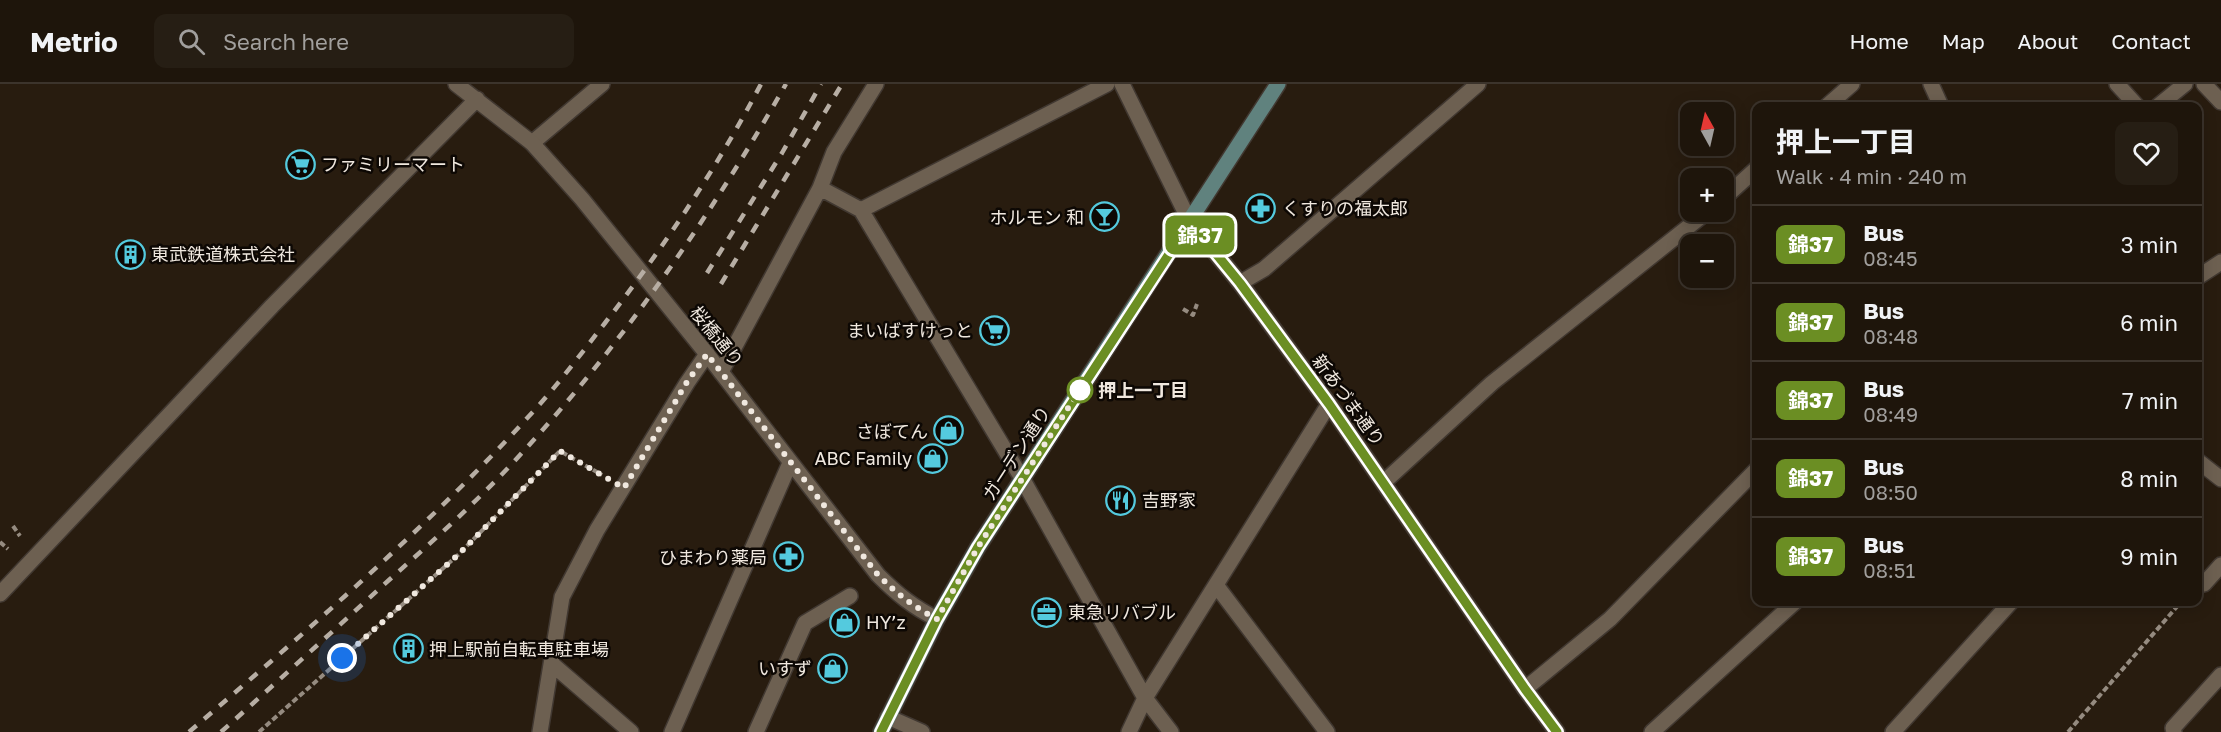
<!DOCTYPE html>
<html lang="en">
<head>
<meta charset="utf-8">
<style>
  body { margin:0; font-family:"Golos Text","Noto Sans JP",sans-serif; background:#261e14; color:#f1f3f6; height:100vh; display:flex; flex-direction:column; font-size:22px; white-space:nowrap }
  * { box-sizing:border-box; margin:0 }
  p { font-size:20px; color:#a19f9d }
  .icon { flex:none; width:33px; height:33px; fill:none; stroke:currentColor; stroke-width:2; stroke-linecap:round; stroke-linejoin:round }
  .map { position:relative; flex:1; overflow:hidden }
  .sheet { position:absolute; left:1752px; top:18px; width:450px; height:504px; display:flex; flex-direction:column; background:#1e150b; border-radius:12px; box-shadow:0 3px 15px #0003,0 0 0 2px #3c342c }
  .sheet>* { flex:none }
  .badge { padding:0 12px; border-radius:9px; font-size:21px; line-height:39px }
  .needle { width:39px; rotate:352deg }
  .fabs { position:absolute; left:1680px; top:18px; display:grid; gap:12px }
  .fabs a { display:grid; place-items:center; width:54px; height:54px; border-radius:12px; background:#1e150b; box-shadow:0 3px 15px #0003,0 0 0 2px #3c342c; font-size:30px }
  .you { position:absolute; width:30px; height:30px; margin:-15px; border:4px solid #fff; border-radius:50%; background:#1a73e8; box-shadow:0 0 0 9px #1a73e833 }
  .map>.badge { position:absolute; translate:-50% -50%; box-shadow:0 0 0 3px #fff }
  .round { display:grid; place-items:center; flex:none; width:63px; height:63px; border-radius:12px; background:#261e14 }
  .head { display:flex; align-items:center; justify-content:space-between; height:102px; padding:0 24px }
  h1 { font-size:28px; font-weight:700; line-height:45px }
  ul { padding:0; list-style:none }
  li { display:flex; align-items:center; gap:18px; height:78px; padding:0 24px; border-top:2px solid #3c342c }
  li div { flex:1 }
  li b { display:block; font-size:22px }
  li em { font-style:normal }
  li .badge { min-width:66px; font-weight:700; text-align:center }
  header { display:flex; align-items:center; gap:36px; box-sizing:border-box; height:84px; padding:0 30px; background:#1e150b; border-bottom:2px solid #3c342c }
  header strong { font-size:28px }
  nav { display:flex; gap:33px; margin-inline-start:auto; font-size:21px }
  .search { width:420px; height:54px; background:#261e14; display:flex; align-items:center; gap:15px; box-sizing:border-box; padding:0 21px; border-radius:12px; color:#a19f9d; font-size:22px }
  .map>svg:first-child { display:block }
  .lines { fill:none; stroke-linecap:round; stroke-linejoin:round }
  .pedestrian-casing { stroke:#413831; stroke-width:18 }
  .minor-casing { stroke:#413831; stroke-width:18 }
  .tertiary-casing { stroke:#413831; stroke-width:18 }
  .secondary-casing { stroke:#413831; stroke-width:18 }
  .path { stroke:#958b80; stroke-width:4; stroke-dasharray:6 3; stroke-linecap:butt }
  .pedestrian { stroke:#6d6051; stroke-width:15 }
  .minor { stroke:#6d6051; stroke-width:15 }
  .tertiary { stroke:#6d6051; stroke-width:15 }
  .secondary { stroke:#60827e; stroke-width:15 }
  .rail { stroke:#b7aea4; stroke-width:4.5; stroke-dasharray:10 10; stroke-linecap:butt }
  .line-casing { stroke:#fff; stroke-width:14 }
  .line { stroke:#6b8e23; stroke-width:9 }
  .walk { stroke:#f0e8df; stroke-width:6; stroke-dasharray:0 10.8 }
  .stop-dot { fill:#fff; stroke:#6b8e23; stroke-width:3 }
  .labels { text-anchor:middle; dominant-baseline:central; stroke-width:5; stroke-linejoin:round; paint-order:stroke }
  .poi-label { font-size:18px; fill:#f0e8df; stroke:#0d0804; text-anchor:start }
  .street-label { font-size:18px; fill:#f0e8df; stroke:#0d0804 }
  .stop-label { font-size:18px; font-weight:bold; fill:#f0e8df; stroke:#0d0804; text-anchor:start }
</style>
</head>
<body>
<header>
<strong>Metrio</strong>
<div class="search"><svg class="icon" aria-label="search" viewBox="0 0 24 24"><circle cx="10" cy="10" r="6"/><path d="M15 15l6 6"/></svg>Search here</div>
<nav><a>Home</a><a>Map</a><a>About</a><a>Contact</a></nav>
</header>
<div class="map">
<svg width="2221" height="648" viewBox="0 0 2221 648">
  <rect width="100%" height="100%" fill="#281c0f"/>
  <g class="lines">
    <defs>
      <path id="pedestrian" d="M756,648l49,-109 45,-27"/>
      <path id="minor" d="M1931,0l10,22
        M2117,0l20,22
        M2204,0l17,18
        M1827,22l25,-22
        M2158,22l27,-22
        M532,59l70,-59
        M820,104l41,22 162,270 122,218 26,34
        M1724,114l32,-29
        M861,126l246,-126
        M2198,193l23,-15
        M1240,199l24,-14 214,-185
        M721,288l99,-184 14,-36 42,-68
        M2198,377l23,18
        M1384,398l108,-99 215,-171
        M2204,500l17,-19
        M1216,501l111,147
        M552,580l79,68
        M1525,605l85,-70 146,-149
        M888,633l34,15
        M540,648l22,-135 35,-67 90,-147 20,-29
        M672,648l118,-269
        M1129,648l16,-34 184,-294
        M1652,648l143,-130
        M1893,648l118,-130
        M2174,648l-1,-4 48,-53"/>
      <path id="tertiary" d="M456,0l76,59 50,56 125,155 171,221c19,19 35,32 59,44
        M1122,0l68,138 50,61 89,121 196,285 32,43
        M0,510l272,-288 205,-207"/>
      <path id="secondary" d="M881,648l56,-113 41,-72 300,-463"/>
    </defs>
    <use href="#pedestrian" class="pedestrian-casing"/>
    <use href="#minor" class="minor-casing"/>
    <use href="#tertiary" class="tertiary-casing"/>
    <use href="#secondary" class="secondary-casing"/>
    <path class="path" d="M1183,225l10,6 4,-11
      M13,442l7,10
      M0,458l8,7
      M259,648l199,-177 102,-104 42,24
      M2068,648l113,-130"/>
    <use href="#pedestrian" class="pedestrian"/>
    <use href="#minor" class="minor"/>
    <use href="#tertiary" class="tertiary"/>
    <use href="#secondary" class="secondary"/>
    <path class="rail" d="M707,189l75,-120 39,-69
      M721,200l121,-200
      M189,648c121,-104 244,-209 351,-328 23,-26 44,-54 65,-81 58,-75 112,-155 156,-239
      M221,648c56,-50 112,-101 168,-152 45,-40 90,-80 131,-125 104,-113 190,-238 266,-371"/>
  </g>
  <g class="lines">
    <defs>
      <path id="line" d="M881,648l56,-113 41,-72 212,-325 50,61 89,121 196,285 32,43"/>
    </defs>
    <use href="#line" class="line-casing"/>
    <use href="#line" class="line"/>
    <path class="walk" d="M342,574l116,-103 102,-104 64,37 63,-106 20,-28 171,221c19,19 36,32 59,44l41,-72 107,-165 -5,8"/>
  </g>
  <defs>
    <symbol id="supermarket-ring" viewBox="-11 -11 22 22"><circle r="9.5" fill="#0d0804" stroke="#54cade" stroke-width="1.5"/><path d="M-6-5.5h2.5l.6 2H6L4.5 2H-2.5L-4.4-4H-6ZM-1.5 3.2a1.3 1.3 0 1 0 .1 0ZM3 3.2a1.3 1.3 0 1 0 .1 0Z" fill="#54cade"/></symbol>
    <symbol id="pharmacy-ring" viewBox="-11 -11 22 22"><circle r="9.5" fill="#0d0804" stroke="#54cade" stroke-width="1.5"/><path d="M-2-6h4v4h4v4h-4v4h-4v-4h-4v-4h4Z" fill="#54cade"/></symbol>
    <symbol id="bar-ring" viewBox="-11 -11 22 22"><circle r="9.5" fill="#0d0804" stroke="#54cade" stroke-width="1.5"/><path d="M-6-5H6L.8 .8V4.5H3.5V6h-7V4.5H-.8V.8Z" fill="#54cade"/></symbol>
    <symbol id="building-ring" viewBox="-11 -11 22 22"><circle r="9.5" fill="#0d0804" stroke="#54cade" stroke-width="1.5"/><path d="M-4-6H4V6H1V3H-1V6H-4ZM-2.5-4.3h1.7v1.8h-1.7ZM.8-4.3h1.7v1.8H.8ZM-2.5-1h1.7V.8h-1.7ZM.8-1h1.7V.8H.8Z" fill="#54cade"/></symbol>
    <symbol id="shop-ring" viewBox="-11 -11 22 22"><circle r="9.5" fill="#0d0804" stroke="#54cade" stroke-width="1.5"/><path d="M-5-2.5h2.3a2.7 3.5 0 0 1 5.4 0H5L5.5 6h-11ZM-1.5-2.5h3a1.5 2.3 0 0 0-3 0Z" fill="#54cade"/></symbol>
    <symbol id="restaurant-ring" viewBox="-11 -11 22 22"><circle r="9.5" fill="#0d0804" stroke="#54cade" stroke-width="1.5"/><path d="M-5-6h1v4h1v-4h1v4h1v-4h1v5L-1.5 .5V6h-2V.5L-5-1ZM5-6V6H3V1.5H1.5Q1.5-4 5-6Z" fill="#54cade"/></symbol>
    <symbol id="office-ring" viewBox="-11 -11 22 22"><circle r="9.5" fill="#0d0804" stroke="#54cade" stroke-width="1.5"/><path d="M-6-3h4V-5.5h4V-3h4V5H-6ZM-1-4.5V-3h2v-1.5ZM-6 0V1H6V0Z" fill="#54cade"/></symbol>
  </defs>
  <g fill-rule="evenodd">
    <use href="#supermarket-ring" x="284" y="64" width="33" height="33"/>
    <use href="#pharmacy-ring" x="1244" y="108" width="33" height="33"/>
    <use href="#bar-ring" x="1088" y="116" width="33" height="33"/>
    <use href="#building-ring" x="114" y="154" width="33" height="33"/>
    <use href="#supermarket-ring" x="978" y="230" width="33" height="33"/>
    <use href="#shop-ring" x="932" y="330" width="33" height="33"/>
    <use href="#shop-ring" x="916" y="358" width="33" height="33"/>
    <use href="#restaurant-ring" x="1104" y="400" width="33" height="33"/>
    <use href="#pharmacy-ring" x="772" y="456" width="33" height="33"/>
    <use href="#office-ring" x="1030" y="512" width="33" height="33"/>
    <use href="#shop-ring" x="828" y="522" width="33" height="33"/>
    <use href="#building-ring" x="392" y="548" width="33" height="33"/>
    <use href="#shop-ring" x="816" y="568" width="33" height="33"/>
  </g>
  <circle class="stop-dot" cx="1080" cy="306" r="12"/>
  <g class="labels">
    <g class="poi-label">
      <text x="321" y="80">ファミリーマート</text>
      <text x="1282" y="124">くすりの福太郎</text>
      <text x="1084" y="133" text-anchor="end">ホルモン 和</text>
      <text x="151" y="170">東武鉄道株式会社</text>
      <text x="973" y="246" text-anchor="end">まいばすけっと</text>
      <text x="928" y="347" text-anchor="end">さぼてん</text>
      <text x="912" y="374" text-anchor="end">ABC Family</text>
      <text x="1142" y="416">吉野家</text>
      <text x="767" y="473" text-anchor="end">ひまわり薬局</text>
      <text x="1068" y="528">東急リバブル</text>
      <text x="866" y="538">HY’z</text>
      <text x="429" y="565">押上駅前自転車駐車場</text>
      <text x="812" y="584" text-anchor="end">いすず</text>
    </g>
    <g class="street-label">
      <text transform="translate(717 252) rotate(51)">桜橋通り</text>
      <text transform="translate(1349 316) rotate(54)">新あづま通り</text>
      <text transform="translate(1016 369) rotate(-57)">ガーデン通り</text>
    </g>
    <g class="stop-label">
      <text x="1098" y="306">押上一丁目</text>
    </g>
  </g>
</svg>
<div class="fabs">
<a><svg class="needle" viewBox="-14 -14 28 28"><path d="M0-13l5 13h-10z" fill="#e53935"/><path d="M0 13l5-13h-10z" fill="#a19f9d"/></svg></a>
<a>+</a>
<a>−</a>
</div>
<div class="you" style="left:342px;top:574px"></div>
<b class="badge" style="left:1200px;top:151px;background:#6b8e23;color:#fff">錦37</b>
<section class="sheet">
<div class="head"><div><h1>押上一丁目</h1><p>Walk · 4 min · 240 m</p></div><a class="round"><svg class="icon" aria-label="heart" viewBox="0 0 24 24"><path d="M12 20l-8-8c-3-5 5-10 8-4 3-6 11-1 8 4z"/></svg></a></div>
<ul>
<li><span class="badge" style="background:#6b8e23;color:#fff">錦37</span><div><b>Bus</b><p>08:45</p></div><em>3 min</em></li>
<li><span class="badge" style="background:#6b8e23;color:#fff">錦37</span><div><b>Bus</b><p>08:48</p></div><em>6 min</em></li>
<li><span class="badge" style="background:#6b8e23;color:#fff">錦37</span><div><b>Bus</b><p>08:49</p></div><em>7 min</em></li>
<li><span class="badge" style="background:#6b8e23;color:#fff">錦37</span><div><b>Bus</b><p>08:50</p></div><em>8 min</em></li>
<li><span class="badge" style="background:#6b8e23;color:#fff">錦37</span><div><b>Bus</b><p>08:51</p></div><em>9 min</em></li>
</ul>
</section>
</div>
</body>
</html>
